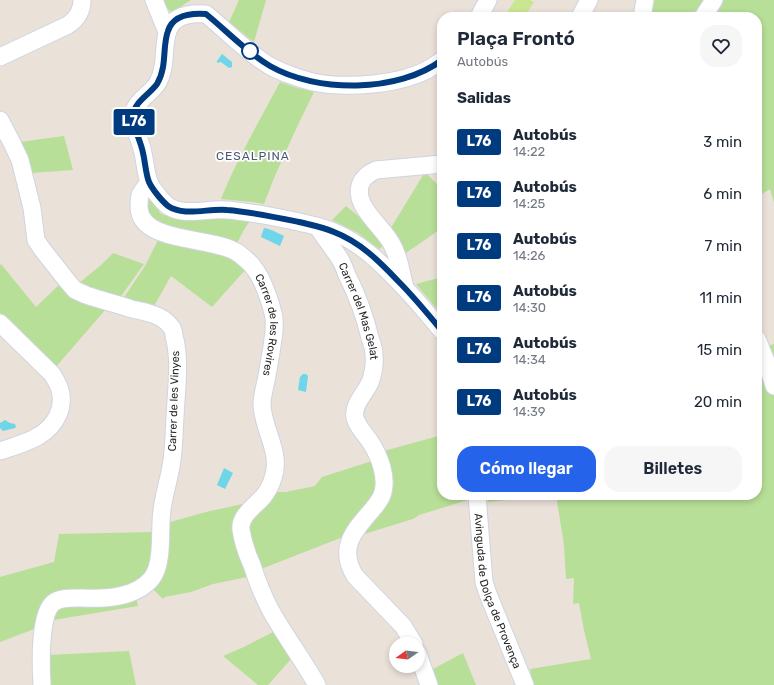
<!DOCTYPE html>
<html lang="es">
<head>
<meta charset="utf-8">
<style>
  body { margin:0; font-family:Rubik,sans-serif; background:#f6f6f7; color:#1f2937; height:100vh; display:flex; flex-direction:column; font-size:15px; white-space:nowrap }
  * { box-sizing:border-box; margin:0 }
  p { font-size:13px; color:#747a83 }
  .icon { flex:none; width:22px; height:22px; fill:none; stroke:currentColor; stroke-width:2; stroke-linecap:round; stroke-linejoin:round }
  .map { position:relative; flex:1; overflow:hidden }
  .details { position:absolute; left:437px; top:12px; width:325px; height:488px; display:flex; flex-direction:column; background:#fff; border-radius:16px; box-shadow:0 2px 6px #0003 }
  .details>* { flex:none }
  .badge { padding:0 8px; border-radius:3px; font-size:14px; line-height:26px }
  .needle { width:26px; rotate:256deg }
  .tools { position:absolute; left:389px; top:637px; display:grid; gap:8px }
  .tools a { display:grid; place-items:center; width:36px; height:36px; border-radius:50%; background:#fff; box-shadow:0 2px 6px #0003; font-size:20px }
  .map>.badge { position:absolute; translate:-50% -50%; box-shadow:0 0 0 2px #fff }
  h2 { padding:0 20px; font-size:15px; line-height:36px }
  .round { display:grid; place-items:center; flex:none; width:42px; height:42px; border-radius:16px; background:#f6f6f7 }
  .head { display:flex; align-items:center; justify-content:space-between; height:68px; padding:0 20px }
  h1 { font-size:19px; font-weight:600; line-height:30px }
  .button { display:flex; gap:8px; margin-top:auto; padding:8px 20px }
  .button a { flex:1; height:46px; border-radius:16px; background:#2563eb; color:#fff; font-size:16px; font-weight:600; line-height:46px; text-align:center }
  .button a+a { background:#f6f6f7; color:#1f2937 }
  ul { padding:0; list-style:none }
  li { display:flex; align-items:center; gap:12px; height:52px; padding:0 20px }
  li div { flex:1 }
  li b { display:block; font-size:15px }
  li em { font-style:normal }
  li .badge { min-width:44px; font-weight:700; text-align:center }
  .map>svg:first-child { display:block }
  .green { fill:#b7df97 }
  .pitch { fill:#cbe693 }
  .water { fill:#6fd5e9 }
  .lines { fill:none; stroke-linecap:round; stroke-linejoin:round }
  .minor-casing { stroke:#cfd4e0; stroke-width:19 }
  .minor { stroke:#fff; stroke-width:17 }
  .line-casing { stroke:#fff; stroke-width:9 }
  .line { stroke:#003b80; stroke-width:6 }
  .stop-dot { fill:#fff; stroke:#003b80; stroke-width:2 }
  .labels { text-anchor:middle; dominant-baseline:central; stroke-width:3.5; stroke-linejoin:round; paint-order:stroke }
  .street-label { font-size:11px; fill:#272727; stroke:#fff }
  .neighbourhood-label { font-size:12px; letter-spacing:1px; fill:#4a5675; stroke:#fff }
</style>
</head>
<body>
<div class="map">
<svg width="774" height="685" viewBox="0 0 774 685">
  <rect width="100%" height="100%" fill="#eae1d9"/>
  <path class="green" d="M163,0h28l-19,12 -5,-3z
    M239,0h27l-12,42 -25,-20z
    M650,0h55l-15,17h-43z
    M724,0h50v203l-4,-14 -13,8v-42l2,-2 -2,-10v-126h-45z
    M280,82l14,5 20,5 -19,39 -21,47 -10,26 -11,-2 -32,-3c16,-40 39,-79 59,-117z
    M64,136l9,34 -42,3 -11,-31z
    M425,172l17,17v39l-39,27 -14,-24z
    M148,199h2l1,1 10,14 15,5 13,1 40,-2 21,3 -5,7 -8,15 -72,-16 -10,-4 -8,-12z
    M346,206l16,13 21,27 -4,3 -21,-16 -26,-13z
    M158,240l47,9 19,6 22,14 -34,38 -41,-31 -17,30 -31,-7 22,-33z
    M113,253l31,11 -25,35 -40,-16 21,-17z
    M1,264l35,43 24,-23 46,25 -51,59 -55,-55v-48z
    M442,277v38l-26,-31z
    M774,344v341h-241l-3,-16 61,-10 -7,-29 -5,-27 -6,1 1,-26 -8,1 -2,-34 -8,-50h201v-142l10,-7z
    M442,435v60h25l1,5 -49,15 -6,4 -52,16 20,-22 3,-62z
    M372,461c4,15 6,23 0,37l-29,39 -82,32 -12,-37 -1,-9 28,-31h10l29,-6 7,-9z
    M487,495h67l-66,7z
    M247,503l-11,12 -3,8 14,54 -34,7 -22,8 -26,5 -2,2 -11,-11 15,-65 39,-11z
    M152,532c0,11 2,24 -2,34 -1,3 -3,5 -5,8 -15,19 -51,16 -73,16l-35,38 -37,14v-65l54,-15 5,-28z
    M136,597l2,9 -85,14 3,-8 7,-7z
    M275,631l17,27 -24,27h-10l-35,-29 21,-9z
    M129,651l7,34h-86l-2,-30z
    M463,653l13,32h-40l-5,-15z"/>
  <path class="pitch" d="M515,0h15l4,2 -10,15h-20z"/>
  <path class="water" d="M222,54l10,8v5l-3,1 -8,-6 -4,1v-2z
    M264,228c7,1 14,5 20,8l-4,10 -19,-9z
    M303,374h3l2,2 -2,16 -8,-2 2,-13z
    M5,420l5,3 5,1 1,3 -1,1 -12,3 -3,-3v-5z
    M224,468l9,5 -8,16 -8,-4z"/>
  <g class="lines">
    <defs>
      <g id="minor">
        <path d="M154,0l13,32"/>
        <path d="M479,17l9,-17"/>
        <path d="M580,17l9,-17"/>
        <path d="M642,17l3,-17"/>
        <path d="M703,17l11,-17"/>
        <path d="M0,57l68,-32c9,-6 14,-14 14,-25"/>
        <path d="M442,60c-3,2 -6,5 -10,7 -29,18 -86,22 -119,15 -13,-3 -32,-10 -43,-16 -24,-14 -43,-35 -64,-52 -15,-1 -33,1 -38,17 -4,10 -3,25 -5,36 -1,6 -3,12 -6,17 -7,10 -22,17 -24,31 -1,11 8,26 10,38 2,8 3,22 6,29 3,7 13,19 19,24 16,11 41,2 59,4 25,2 48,7 72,12 12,3 24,5 35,10 26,11 45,29 64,49 16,16 30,33 44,50"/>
        <path d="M0,120l12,23 8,17 12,48 4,32 6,9 26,33 7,8 11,5c15,5 30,9 46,14 10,2 22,4 31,10 3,2 7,6 9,9 1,2 2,6 2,8 7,24 2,57 1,81 -1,14 -1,29 -3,43 -2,17 -8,33 -10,50 -3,19 2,52 -10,68 -16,20 -46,21 -70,20 -8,0 -22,-1 -29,5 -14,12 -12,65 -11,82"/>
        <path id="s1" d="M149,182c-3,4 -7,9 -9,13 -1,4 -1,9 -1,13 2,36 75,28 99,45 5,4 12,9 16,15 8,10 16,32 19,45 2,6 1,13 1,19 -2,16 -5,33 -8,49 -2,8 -4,16 -4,24 1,25 20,48 11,73 -2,7 -6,14 -10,19 -8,9 -24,19 -22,33 2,12 6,24 11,35 5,16 11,31 19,46 14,25 32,49 46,74"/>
        <path id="s2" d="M317,226c7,11 16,22 23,33 3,5 5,11 7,16 10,20 18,41 23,63 2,5 4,12 4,18 1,7 -1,17 -3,24 -4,12 -19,24 -16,38 3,10 11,17 16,25 9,14 16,34 12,49 -2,8 -7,13 -11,18 -19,22 -34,38 -17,66l48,50 11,18"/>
        <path d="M405,288c-4,-16 -6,-33 -15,-47 -10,-17 -40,-38 -28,-60 4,-6 8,-8 14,-11l66,-6"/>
        <path d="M0,323l52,51c3,5 7,11 8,16 5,18 -5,36 -20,45 -10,7 -28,12 -40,16"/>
        <path d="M757,339l11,27 6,20"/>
        <path id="s3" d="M477,495l7,87 4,12 37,91"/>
        <path d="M418,654l11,31"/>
      </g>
    </defs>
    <use href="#minor" class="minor-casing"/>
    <use href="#minor" class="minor"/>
  </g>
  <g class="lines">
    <defs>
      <path id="line" d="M442,60c-44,33 -125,33 -172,6 -24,-14 -43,-35 -64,-52 -15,-1 -33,1 -38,17 -4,10 -3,25 -5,36 -1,6 -3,12 -6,17 -7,10 -22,17 -24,31 -1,11 8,26 10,38 2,8 3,22 6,29 3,7 13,19 19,24 16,11 41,2 59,4 25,2 48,7 72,12 12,3 24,5 35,10 26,10 45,29 64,49 16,16 30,33 44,50"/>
    </defs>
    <use href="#line" class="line-casing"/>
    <use href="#line" class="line"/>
  </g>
  <circle class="stop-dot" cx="250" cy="51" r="8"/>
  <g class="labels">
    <g class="street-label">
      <text stroke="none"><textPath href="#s2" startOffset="96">Carrer del Mas Gelat</textPath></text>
      <text stroke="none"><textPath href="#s1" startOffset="226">Carrer de les Rovires</textPath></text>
      <text transform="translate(174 401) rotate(-88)">Carrer de les Vinyes</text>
      <text stroke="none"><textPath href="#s3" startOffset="99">Avinguda de Dolça de Provença</textPath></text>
    </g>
    <g class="neighbourhood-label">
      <text x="253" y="156">CESALPINA</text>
    </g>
  </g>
</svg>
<div class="tools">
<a><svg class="needle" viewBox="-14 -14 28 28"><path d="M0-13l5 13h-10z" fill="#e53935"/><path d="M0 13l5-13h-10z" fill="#747a83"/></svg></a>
</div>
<b class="badge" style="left:134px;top:122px;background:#003b80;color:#fff">L76</b>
<section class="details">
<div class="head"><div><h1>Plaça Frontó</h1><p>Autobús</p></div><a class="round"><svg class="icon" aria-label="heart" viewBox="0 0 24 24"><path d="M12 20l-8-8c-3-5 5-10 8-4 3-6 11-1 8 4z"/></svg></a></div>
<h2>Salidas</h2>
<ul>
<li><span class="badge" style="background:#003b80;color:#fff">L76</span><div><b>Autobús</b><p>14:22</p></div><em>3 min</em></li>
<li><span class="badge" style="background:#003b80;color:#fff">L76</span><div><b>Autobús</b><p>14:25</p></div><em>6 min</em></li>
<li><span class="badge" style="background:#003b80;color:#fff">L76</span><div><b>Autobús</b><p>14:26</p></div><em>7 min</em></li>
<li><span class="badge" style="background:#003b80;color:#fff">L76</span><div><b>Autobús</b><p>14:30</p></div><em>11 min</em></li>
<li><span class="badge" style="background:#003b80;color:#fff">L76</span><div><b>Autobús</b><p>14:34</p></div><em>15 min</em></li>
<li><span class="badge" style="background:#003b80;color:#fff">L76</span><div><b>Autobús</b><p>14:39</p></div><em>20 min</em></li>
</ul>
<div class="button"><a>Cómo llegar</a><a>Billetes</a></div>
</section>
</div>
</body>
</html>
